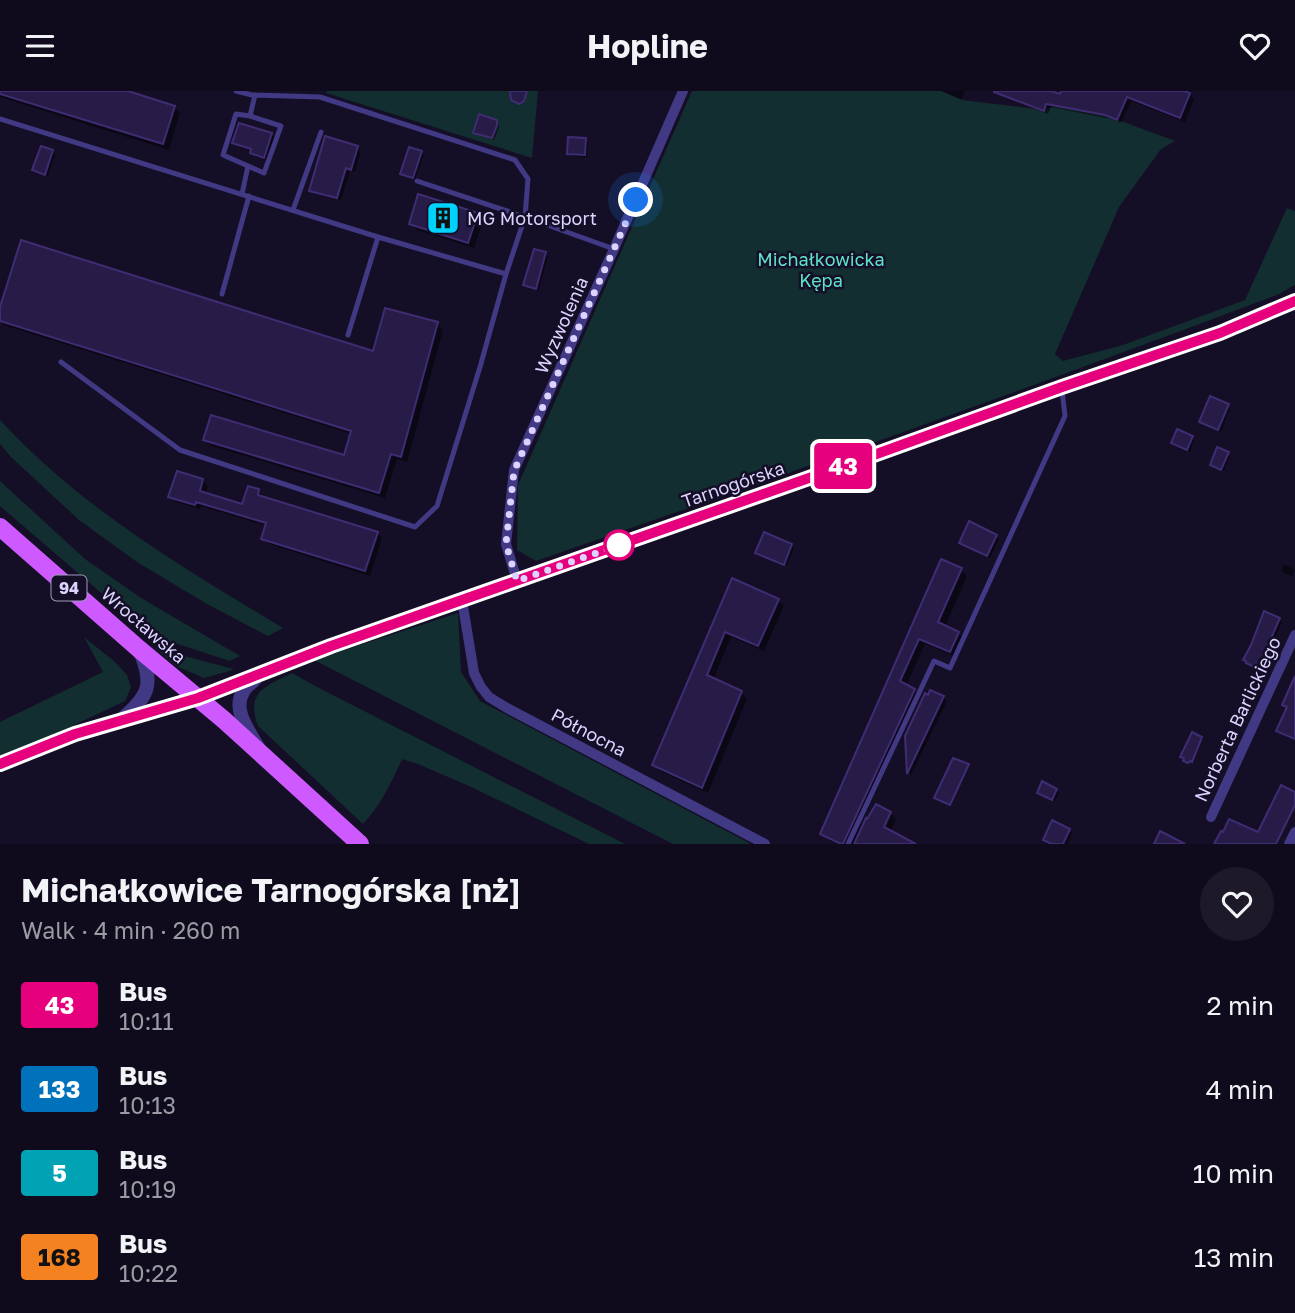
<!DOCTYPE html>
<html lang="en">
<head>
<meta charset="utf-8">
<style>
  body { margin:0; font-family:"Golos Text",sans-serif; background:#1d1929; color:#f1f3f6; height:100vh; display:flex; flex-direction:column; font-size:26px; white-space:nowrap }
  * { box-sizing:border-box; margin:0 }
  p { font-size:23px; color:#9b9ba3 }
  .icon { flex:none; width:38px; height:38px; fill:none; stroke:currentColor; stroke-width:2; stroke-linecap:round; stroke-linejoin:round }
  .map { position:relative; height:753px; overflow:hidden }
  .details { display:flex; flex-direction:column; background:#0f0b1c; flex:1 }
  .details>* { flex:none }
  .badge { padding:0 14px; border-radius:5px; font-size:24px; line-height:46px }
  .you { position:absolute; width:35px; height:35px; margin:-18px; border:5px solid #fff; border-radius:50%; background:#1a73e8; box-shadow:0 0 0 10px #1a73e833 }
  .map>.badge { position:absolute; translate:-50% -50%; box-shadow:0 0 0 4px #fff }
  .round { display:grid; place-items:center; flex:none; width:74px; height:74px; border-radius:37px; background:#1d1929 }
  .summary { display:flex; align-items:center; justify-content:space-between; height:119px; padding:0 21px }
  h1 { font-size:33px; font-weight:700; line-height:52px }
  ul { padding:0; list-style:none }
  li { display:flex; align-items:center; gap:21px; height:84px; padding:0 21px }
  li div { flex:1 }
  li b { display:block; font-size:26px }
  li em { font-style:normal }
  li .badge { min-width:77px; font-weight:700; text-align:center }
  header { display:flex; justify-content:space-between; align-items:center; height:91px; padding:0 21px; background:#0f0b1c; font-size:32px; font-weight:700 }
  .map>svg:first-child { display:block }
  .green { fill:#122e30 }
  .shadow { fill:#0007 }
  .building { fill:#271b47; stroke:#402c73; stroke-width:2 }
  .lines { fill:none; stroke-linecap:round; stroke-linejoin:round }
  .service { stroke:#423985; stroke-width:5 }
  .minor { stroke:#423985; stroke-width:10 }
  .tertiary { stroke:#423985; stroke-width:14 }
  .primary { stroke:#ce5aff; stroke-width:18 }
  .line-casing { stroke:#fff; stroke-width:16 }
  .line { stroke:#e6007e; stroke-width:10 }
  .walk { stroke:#dcd3ff; stroke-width:7; stroke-dasharray:0 12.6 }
  .stop-dot { fill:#fff; stroke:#e6007e; stroke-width:3.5 }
  .labels { text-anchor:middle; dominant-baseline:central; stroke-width:5; stroke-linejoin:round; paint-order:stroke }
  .shield { fill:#140f26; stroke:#a098be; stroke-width:2 }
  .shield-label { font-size:16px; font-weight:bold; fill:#dcd3ff }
  .poi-label { font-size:18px; fill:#dcd3ff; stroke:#140f26; text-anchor:start }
  .park-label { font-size:18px; fill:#5ee1ca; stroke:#140f26 }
  .street-label { font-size:18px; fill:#dcd3ff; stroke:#140f26 }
</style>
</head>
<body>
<header><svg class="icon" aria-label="menu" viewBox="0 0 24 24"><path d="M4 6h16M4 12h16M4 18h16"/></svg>Hopline<svg class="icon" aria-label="heart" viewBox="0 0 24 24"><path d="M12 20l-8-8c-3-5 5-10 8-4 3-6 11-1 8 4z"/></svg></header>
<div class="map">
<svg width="1295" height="753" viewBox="0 0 1295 753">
  <rect width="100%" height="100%" fill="#140f26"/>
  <path class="green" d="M327,0h211l-6,67 -206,-65z
    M692,0h249l21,9 82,10 11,-4 50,9 70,26 -14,8 -42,58 -64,147 8,7 60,-16 122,-45 42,-92 8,3v74l-16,9c-246,93 -494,181 -743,267l-19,-11 1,-65z
    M0,329c80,87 183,148 283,208l-15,8 -61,-32 -70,-42 -58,-42 -68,-63 -11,-13z
    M0,390l85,78 56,39 99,58 -10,5 -80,-26 -150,-129z
    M458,522l3,59 19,29 271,143h-78l-359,-184z
    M84,546l31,25 12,13 4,12 -6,14 -125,59v-38l103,-50z
    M155,557l78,21v1l-29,8 -28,-12z
    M292,582l25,14 308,157h-36l-120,-58 -51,-22 -16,-5c-11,24 -21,46 -39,65l-105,-98c-13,-34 8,-40 34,-53z"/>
  <path class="shadow" d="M0,0h122l52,16 6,6 -11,37 -169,-53z
    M942,0h23l-4,8z
    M1017,0h28l51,19 -2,-19h85l10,4 5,4 -9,23 -54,-21 -10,22 -10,-4 -60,-12 -3,7 -29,-11 -5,-5z
    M496,30l3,3v4l-5,12 -16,-5 -3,-3z
    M271,44l5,4 -8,22 -12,-4 -4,-5 -13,-5 -5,-4z
    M586,49l2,3 -1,14 -15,-1 -3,-3z
    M357,57l4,3 -6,21 -5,-1 -9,29 -26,-6 -4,-4z
    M52,61l3,3 -7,21 -11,-4 -3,-2z
    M421,61l3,3 -9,24 -10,-3 -3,-3z
    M477,124l6,6 -9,27 -57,-18 -6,-7z
    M545,163l3,3 -10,34 -10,-4 -3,-3z
    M0,222l374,40 63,-29 6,6 -36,132 -10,-3 -12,39 -173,-52 -7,-6 141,17 6,-23 -348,-109 -4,-4z
    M1228,315l2,3 -9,23 -20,-10z
    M1192,347l2,2 -4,12 -17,-9z
    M1228,362l2,3 -6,15 -12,-6z
    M202,389l6,6 -3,8 38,12 15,-15 6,5 -1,2 114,35 5,5 -12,38 -101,-32 -6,-5 4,-13 -66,-20 -1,3 -24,-7 -6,-6z
    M765,443l26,12 3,2 -7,17 -29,-12z
    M996,445l3,3 -9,19 -29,-15z
    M942,470l19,9 6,6 -22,51 13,6 7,6 -8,18 -32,-13 -19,42 8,4 6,6 -60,130 3,2 27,-15 6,6 -6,13 22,12h-75l-8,-4 -7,-6z
    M1284,473l11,6 -3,7 -11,-6z
    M733,489l45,20 6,6 -20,45 -33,-14 -18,43 28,12 6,7 -39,94 -48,-22 -6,-6z
    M1279,528l3,3 -14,31 6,4 -8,16 -16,-8 -5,-6z
    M929,606h14l4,4 -36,74 -2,-2 -3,-37z
    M1056,699l3,3 -4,8 -16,-8z
    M1295,703v13l-18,37h-57l-3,-2 41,-8z
    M1069,740l3,2 -5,11h-15l-4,-2z"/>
  <path class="building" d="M0,0h128l47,15 -12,38 -163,-50z
    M510,0h17l-3,10 -5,3 -8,-4z
    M994,0h57l9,3 1,-3h123l6,2 -10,25 -53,-21 -10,23 -12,-5 -59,-11 -2,7 -50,-19z
    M479,23l18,6v5l-5,13 -19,-5z
    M239,32l33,10 -8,25 -14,-5 1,-4 -19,-6z
    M325,45l33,10 -7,24 -5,-2 -9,30 -28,-7z
    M568,46l18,1 -1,17 -18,-1z
    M41,55l12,4 -8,25 -13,-5z
    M409,56l13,4 -9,27 -13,-4z
    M418,103l60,19 -10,30 -59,-19z
    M21,149l352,111 12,-43 53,14 -37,135 -10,-3 -12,39 -176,-53 8,-25 133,40 7,-24 -351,-110v-14z
    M534,158l12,3 -10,37 -13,-4z
    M1210,305l19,8 -11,26 -19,-8z
    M1177,338l16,7 -6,14 -16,-7z
    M1217,356l12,5 -8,18 -11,-5z
    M177,380l26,8 -3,12 42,13 6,-18 11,3 -1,6 120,37 -13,39 -104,-32 5,-16 -70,-21 -1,3 -27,-8z
    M969,430l28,14 -10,21 -28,-13z
    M764,441l28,12 -8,21 -29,-12z
    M941,468l21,9 -24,54 21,10 -9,20 -31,-13 -19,42 15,8 -72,155h-2l-21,-10z
    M732,487l47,21 -21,47 -33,-14 -18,43 35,16 -40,97 -50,-23z
    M1264,520l16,7 -14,32 6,3 -9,18 -17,-8v-2l-3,-1 8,-15z
    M1295,585v63l-19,-8 11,-24 -5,-2z
    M930,599l14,6 -37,78 -2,-38 20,-43 3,2z
    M1192,641l10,5 -10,25 -2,-1 -2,2 -5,-2 1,-3 -4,-1z
    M953,667l16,6 -19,41 -16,-7z
    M1042,690l15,8 -5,11 -15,-7z
    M1281,694l14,7v13l-19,39h-62l7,-13 2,1 6,-13 29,13z
    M876,713l15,8 -7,15 32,17h-62l12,-26 1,1z
    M1052,729l18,9 -7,15h-11l-9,-4z
    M1160,740l25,13h-31z"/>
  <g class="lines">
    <path class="service" d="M236,0l16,4 68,2 195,63 13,19 -3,38 89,32
      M250,25l-14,-2 -13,41 41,18 17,-47 -31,-10 5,-21
      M0,28l378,118 128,37
      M242,103l6,-28
      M293,119l28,-78
      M222,203l27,-98
      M348,244l30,-98
      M61,271l119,88 235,77 22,-21 43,-139 26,-93 19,-57 -108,-36
      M848,753l86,-183 16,7 115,-252 -3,-26"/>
    <path class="minor" d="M517,490l-11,-37 8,-74 100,-221 69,-158
      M462,509l12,73 7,14 8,10 18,11 258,136
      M1211,726l84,-182
      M1289,753l6,-12"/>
    <path class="tertiary" d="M255,588c-3,4 -10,8 -12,13 -11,18 6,39 15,55
      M124,626c27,-23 29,-35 15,-68
      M0,673l75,-30 123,-36 133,-52 515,-181 216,-78 158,-54 75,-32"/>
    <path class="primary" d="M0,436l139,122 85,71 136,124"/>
  </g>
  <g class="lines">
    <defs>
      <path id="line" d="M0,673l75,-30 123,-36 133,-52 515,-181 216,-78 158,-54 75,-32"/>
    </defs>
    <use href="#line" class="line-casing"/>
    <use href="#line" class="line"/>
    <path class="walk" d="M619,454l-102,36 -11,-37 8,-73 122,-271"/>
  </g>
  <defs>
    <symbol id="building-square" viewBox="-11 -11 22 22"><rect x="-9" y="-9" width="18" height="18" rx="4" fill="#00d2fe" stroke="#140f26"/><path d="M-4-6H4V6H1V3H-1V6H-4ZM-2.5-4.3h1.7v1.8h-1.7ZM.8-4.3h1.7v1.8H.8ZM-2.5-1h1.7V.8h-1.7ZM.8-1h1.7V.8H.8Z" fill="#111"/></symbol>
  </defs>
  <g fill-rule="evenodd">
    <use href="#building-square" x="424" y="108" width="38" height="38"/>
  </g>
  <circle class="stop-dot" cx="619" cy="454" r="14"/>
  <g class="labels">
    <rect class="shield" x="51.5" y="484.5" width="35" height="25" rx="5"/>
    <g class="shield-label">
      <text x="69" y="497">94</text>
    </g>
    <g class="poi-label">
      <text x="467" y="127">MG Motorsport</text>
    </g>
    <g class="park-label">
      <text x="821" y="168">Michałkowicka<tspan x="821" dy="21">Kępa</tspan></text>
    </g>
    <g class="street-label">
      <text transform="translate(561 234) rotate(-66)">Wyzwolenia</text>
      <text transform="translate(733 393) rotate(-19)">Tarnogórska</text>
      <text transform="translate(144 534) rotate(41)">Wrocławska</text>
      <text transform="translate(1237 628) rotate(-65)">Norberta Barlickiego</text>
      <text transform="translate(589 641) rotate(28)">Północna</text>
    </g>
  </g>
</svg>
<div class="you" style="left:636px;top:109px"></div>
<b class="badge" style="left:843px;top:375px;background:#e6007e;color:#fff">43</b>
</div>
<section class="details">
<div class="summary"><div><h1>Michałkowice Tarnogórska [nż]</h1><p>Walk · 4 min · 260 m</p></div><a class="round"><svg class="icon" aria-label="heart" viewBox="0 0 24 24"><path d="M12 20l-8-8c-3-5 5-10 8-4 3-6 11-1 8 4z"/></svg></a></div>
<ul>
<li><span class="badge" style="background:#e6007e;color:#fff">43</span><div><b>Bus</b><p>10:11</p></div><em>2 min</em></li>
<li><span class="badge" style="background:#0072bc;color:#fff">133</span><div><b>Bus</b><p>10:13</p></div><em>4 min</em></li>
<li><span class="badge" style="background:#00a3b4;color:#fff">5</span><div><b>Bus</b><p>10:19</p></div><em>10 min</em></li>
<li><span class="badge" style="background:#f58220;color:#111">168</span><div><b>Bus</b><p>10:22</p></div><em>13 min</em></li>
</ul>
</section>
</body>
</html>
